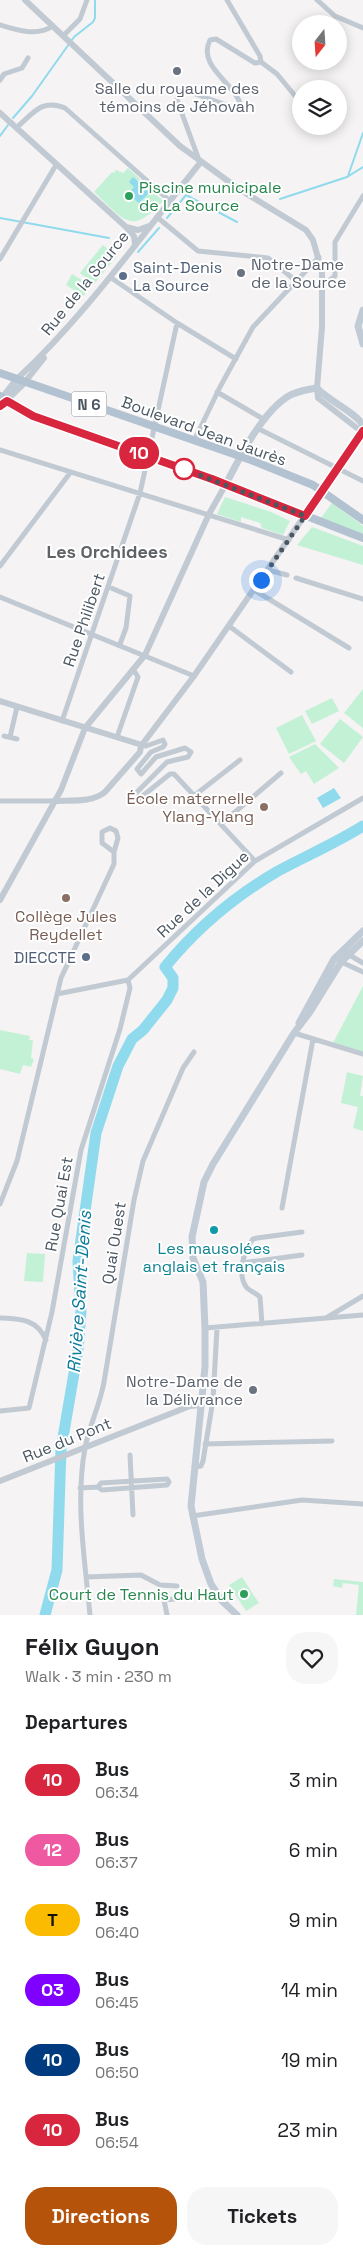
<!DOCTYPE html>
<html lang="en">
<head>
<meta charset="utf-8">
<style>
  body { margin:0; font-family:"Space Grotesk",sans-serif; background:#f6f6f6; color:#202124; height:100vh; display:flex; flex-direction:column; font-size:19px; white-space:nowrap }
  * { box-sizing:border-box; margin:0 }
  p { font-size:16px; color:#757577 }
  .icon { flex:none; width:28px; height:28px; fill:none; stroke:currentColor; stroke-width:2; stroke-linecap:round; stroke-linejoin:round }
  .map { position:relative; height:1615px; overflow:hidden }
  .drawer { display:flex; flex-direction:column; background:#fff; flex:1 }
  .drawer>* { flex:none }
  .badge { padding:0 10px; border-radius:16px; font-size:18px; line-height:32px }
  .needle { width:32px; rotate:197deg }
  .controls { position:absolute; left:292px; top:15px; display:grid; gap:10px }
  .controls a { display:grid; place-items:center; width:55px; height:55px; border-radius:50%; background:#fff; box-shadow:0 2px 12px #0003; font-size:25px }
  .you { position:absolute; width:25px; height:25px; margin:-12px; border:4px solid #fff; border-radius:50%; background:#1a73e8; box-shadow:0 0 0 8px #1a73e833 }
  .map>.badge { position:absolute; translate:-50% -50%; box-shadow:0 0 0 2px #fff }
  h2 { padding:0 25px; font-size:19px; line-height:45px }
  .round { display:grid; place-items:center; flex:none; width:52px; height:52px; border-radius:20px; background:#f6f6f6 }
  .headline { display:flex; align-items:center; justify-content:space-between; height:85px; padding:0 25px }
  h1 { font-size:24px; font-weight:700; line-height:38px }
  .button { display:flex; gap:10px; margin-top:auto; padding:10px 25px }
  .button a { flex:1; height:58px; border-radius:20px; background:#b45309; color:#fff; font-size:20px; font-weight:700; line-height:58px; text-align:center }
  .button a+a { background:#f6f6f6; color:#202124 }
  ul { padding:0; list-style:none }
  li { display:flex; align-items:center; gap:15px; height:70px; padding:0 25px }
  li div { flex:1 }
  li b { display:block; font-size:19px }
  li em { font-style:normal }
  li .badge { min-width:55px; font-weight:700; text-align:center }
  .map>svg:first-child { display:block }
  .green { fill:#c3f1d5 }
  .water { fill:#90daee }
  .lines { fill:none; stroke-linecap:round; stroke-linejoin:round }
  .stream { stroke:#90daee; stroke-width:2 }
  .river { stroke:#90daee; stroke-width:11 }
  .minor { stroke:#c1cad2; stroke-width:5 }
  .tertiary { stroke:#c1cad2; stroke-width:6 }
  .secondary { stroke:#c1cbd6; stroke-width:7 }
  .primary { stroke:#b3c2d1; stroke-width:8 }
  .line-casing { stroke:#fff; stroke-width:11 }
  .line { stroke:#d7263d; stroke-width:8 }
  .walk { stroke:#4a5661; stroke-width:5; stroke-dasharray:0 9 }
  .worship-dot { fill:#6b7280; stroke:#fff; stroke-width:2 }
  .leisure-dot { fill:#2e9e5b; stroke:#fff; stroke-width:2 }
  .service-dot { fill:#5c6f8a; stroke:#fff; stroke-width:2 }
  .stop-dot { fill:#fff; stroke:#d7263d; stroke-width:2.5 }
  .education-dot { fill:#8d6e63; stroke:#fff; stroke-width:2 }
  .culture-dot { fill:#0f9aa8; stroke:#fff; stroke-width:2 }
  .labels { text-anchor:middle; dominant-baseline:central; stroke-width:4; stroke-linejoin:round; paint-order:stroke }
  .shield { fill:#fff; stroke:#808990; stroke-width:1 }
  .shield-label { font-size:15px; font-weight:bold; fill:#4a5661 }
  .worship-label { font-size:16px; fill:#5b616d; stroke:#fff }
  .leisure-label { font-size:16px; fill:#27864d; stroke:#fff; text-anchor:start }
  .service-label { font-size:16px; fill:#4e5e75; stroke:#fff; text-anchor:start }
  .street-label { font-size:16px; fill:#4a5661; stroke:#fff }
  .education-label { font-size:16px; fill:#785e54; stroke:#fff; text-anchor:end }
  .culture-label { font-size:16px; fill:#0d838f; stroke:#fff }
  .neighbourhood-label { font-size:18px; font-weight:bold; fill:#5f6368; stroke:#fff }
  .water-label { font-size:18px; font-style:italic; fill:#0c7c9b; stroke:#fff }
</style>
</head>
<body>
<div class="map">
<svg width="363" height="1615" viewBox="0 0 363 1615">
  <rect width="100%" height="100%" fill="#f5f3f3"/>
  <path class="green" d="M128,168l35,33c-33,36 -39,18 -69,-9l18,-20 2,1 2,-3 7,3z
    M103,245l14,11 -23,28 -14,-11z
    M72,274l18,11 -6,11 -18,-11z
    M225,497l46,15 19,9 -7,14 -21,-7 -2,-5 -19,-6v5l-24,-8z
    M332,503l31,23v8l-42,-16z
    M312,527l51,19v19l-66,-20z
    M363,689v39l-19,-15z
    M332,698l7,13 -27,13 -7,-13z
    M302,715l14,26 -27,13 -13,-26z
    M340,719l23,18 -19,26 -24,-19z
    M315,744l24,24 -25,16 -8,-13 -5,3 -12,-17z
    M363,986v66l-30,-9z
    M0,1030l30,6 -1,4h4l-2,18 3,1 -3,8 -8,-2 -3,9 -20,-5z
    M347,1072l16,4 -3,20h3v35l-10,-3 5,-21 -17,-4z
    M27,1253l18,1 -2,28 -19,-1z
    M242,1577l17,26 -13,8 -17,-26z
    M334,1579l29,3v33h-7l3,-30 -16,-2 -1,5 -9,-2z"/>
  <path class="water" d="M133,177l17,15 -11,11 -11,-9 6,-7 -5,-5z
    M334,788l7,10 -18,10 -6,-10z"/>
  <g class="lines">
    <path class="stream" d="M13,118l19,-22 42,-59 19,-15 2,-4v-18
      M0,136l8,-11
      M348,176l15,-43
      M280,199l67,-22 16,-10
      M0,218l109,20
      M167,218l19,-23 51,27
      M138,252l21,-24"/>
    <path class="river" d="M45,1615l12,-45 4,-121 17,-99 3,-39 -3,-50 18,-128 22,-67 14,-27 11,-9 24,-30 6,-12v-10l-8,-11c31,-38 70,-71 113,-96 28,-15 58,-28 85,-45"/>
    <path class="minor" d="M317,0l18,16 28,12
      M0,25c18,5 36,12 53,1
      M63,36l17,-17 7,-19
      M261,62l16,12 24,29
      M0,80l4,-6 18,-6 6,-10
      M16,128c17,-14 25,-30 49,-20l105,93
      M199,160l-22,-60 2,-8 5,-2 51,18 5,-2v-3c-7,-21 -43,-37 -30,-63l6,-1 39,24 6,-1 -1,-6 -33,-56
      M157,217l41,34 70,7 28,23
      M0,259l56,-94
      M110,277l67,46 59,36
      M322,286l13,-10v-34l28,-46
      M217,392l48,28
      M259,429l104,52
      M194,441l26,-54 33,-60 66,-70
      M0,450l289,90
      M0,566l70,-93
      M268,570l19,5
      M296,578l67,21
      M109,587l21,9 -4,32 -6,16
      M254,590l95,58
      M0,597l194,79
      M229,626l62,46
      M62,721l78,-228 37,-170
      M4,736l13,3
      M10,737l7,-30
      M117,737l21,-60 -5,-8
      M142,745l4,1 17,-6 2,4 -2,3 -12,5 -14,17 4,5 15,-17 29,-9 6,4 -3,5 -21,5 -32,32v5l5,-1 30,-24h4l81,87
      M195,795l45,-35
      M0,801h54
      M222,823l59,-50
      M346,953l17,10
      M339,961l24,11
      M57,994l71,-14 127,-119 108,-63
      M294,1033l69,21
      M0,1204l17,-43 44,-183 53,-114v-12l4,-14 -2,-7 -6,-3 -8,4v11l12,9
      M282,1208l31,-169
      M242,1263l60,-8
      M0,1318c21,1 37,1 46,22
      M326,1318l37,-22
      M262,1324l-2,-27c-4,-4 -10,-6 -13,-9 -11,-14 -3,-37 6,-49l4,-1 45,-6
      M205,1328l158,-13
      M0,1411l29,-3 23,-96 29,-162 39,-121 10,-41 -2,-8
      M205,1444l127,-3
      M130,1455l3,60
      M194,1467l7,-1 2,-5 10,-61 4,-72
      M80,1488l18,-1 4,3 65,-5 2,-3 -2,-3 -66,4 -3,4
      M192,1516l110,-16 61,4
      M86,1577l55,-2 19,10 17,1
      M90,1615c-5,-55 -15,-112 -5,-167 4,-22 15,-43 19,-66l30,-182 9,-39 40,-93 11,-16
      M167,1615l-3,-15 11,-1"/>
    <path class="tertiary" d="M25,0l155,146 59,43 67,41 7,10 9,32v55l-5,61 1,10 44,34
      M0,113l126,114 8,9 1,8
      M126,227l12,3 11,-4
      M17,379c69,-64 124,-143 183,-216
      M25,382l19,-24
      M0,701l142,44
      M54,801c17,-1 38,2 51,-9l35,-40 1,-6 53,-70 111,-161
      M0,900l61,-110 24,-62 60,-73 64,-141 17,-30
      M0,1481l190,-75 11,-1"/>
    <path class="secondary" d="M363,310l-5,16 5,18
      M1,400l16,-21
      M0,406l25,-24
      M226,484c14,-27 35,-70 61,-87 9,-6 19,-7 30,-9 10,12 42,26 46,38
      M305,515l58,-84
      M299,1023l35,-64 29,-28
      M237,1615l-15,-14 -11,-17 -9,-25 -11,-53 14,-139v-39l-2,-46 -10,-24 -1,-21 12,-55 9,-18 81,-131 16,-21 31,-50 22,-21"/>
    <path class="primary" d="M0,373l251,87 62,25 50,35
      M0,396l18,12 15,7 179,64 151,59"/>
  </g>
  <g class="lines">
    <defs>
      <path id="line" d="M0,406l7,-5 26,15 179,63 93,37 58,-85"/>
    </defs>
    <use href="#line" class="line-casing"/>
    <use href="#line" class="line"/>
    <path class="walk" d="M184,469l121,47 -44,64"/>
  </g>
  <g class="worship-dot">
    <circle cx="177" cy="71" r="5"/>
    <circle cx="241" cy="273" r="5"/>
    <circle cx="253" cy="1390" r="5"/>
  </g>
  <g class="leisure-dot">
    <circle cx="129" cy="196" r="5"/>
    <circle cx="244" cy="1594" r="5"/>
  </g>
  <g class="service-dot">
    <circle cx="123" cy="276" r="5"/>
    <circle cx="86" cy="957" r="5"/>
  </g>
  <circle class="stop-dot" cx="184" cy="469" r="10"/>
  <g class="education-dot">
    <circle cx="264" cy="807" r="5"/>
    <circle cx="66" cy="898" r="5"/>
  </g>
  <circle class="culture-dot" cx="214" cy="1230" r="5"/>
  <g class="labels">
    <rect class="shield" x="71.5" y="391.5" width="35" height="25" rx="4"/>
    <g class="shield-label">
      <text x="89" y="404">N 6</text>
    </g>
    <g class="worship-label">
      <text x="177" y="88">Salle du royaume des<tspan x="177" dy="18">témoins de Jéhovah</tspan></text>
      <text x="251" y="264" text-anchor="start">Notre-Dame<tspan x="251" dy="18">de la Source</tspan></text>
      <text x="243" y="1381" text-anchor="end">Notre-Dame de<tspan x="243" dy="18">la Délivrance</tspan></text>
    </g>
    <g class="leisure-label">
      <text x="139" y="187">Piscine municipale<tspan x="139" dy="18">de La Source</tspan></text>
      <text x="234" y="1594" text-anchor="end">Court de Tennis du Haut</text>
    </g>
    <g class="service-label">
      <text x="133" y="267">Saint-Denis<tspan x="133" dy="18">La Source</tspan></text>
      <text x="76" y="957" text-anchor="end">DIECCTE</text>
    </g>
    <g class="street-label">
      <text transform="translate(85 283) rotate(-51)">Rue de la Source</text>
      <text transform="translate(204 431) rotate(20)">Boulevard Jean Jaurès</text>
      <text transform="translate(84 620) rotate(-71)">Rue Philibert</text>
      <text transform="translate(203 894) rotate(-43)">Rue de la Digue</text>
      <text transform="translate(59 1204) rotate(-80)">Rue Quai Est</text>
      <text transform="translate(114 1243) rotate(-81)">Quai Ouest</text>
      <text transform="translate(67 1440) rotate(-22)">Rue du Pont</text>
    </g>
    <g class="education-label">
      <text x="254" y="798">École maternelle<tspan x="254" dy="18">Ylang-Ylang</tspan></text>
      <text x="66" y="916" text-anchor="middle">Collège Jules<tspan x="66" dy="18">Reydellet</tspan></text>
    </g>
    <g class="culture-label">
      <text x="214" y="1248">Les mausolées<tspan x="214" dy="18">anglais et français</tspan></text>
    </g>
    <g class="neighbourhood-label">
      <text x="107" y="551">Les Orchidees</text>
    </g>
    <g class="water-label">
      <text transform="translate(79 1292) rotate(-86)">Rivière Saint-Denis</text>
    </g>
  </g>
</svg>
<div class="controls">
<a><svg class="needle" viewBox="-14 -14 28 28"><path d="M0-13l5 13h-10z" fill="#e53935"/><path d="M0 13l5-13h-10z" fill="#757577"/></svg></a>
<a><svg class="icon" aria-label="layers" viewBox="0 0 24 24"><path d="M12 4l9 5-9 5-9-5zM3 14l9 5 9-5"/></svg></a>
</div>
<div class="you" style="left:261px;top:580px"></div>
<b class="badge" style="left:139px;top:453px;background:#d7263d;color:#fff">10</b>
</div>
<section class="drawer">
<div class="headline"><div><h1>Félix Guyon</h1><p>Walk · 3 min · 230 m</p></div><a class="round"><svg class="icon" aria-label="heart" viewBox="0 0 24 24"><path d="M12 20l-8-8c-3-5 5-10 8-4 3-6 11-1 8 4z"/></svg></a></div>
<h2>Departures</h2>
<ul>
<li><span class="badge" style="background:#d7263d;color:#fff">10</span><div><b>Bus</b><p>06:34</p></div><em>3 min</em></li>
<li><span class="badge" style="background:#ef59a1;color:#fff">12</span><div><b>Bus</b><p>06:37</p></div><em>6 min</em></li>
<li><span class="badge" style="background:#fbbb00;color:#111">T</span><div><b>Bus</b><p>06:40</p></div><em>9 min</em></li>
<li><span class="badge" style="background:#8000ff;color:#fff">O3</span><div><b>Bus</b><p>06:45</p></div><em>14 min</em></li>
<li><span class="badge" style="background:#003b80;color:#fff">10</span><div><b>Bus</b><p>06:50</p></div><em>19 min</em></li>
<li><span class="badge" style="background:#d7263d;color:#fff">10</span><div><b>Bus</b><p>06:54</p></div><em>23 min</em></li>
</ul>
<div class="button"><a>Directions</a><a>Tickets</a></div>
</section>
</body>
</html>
